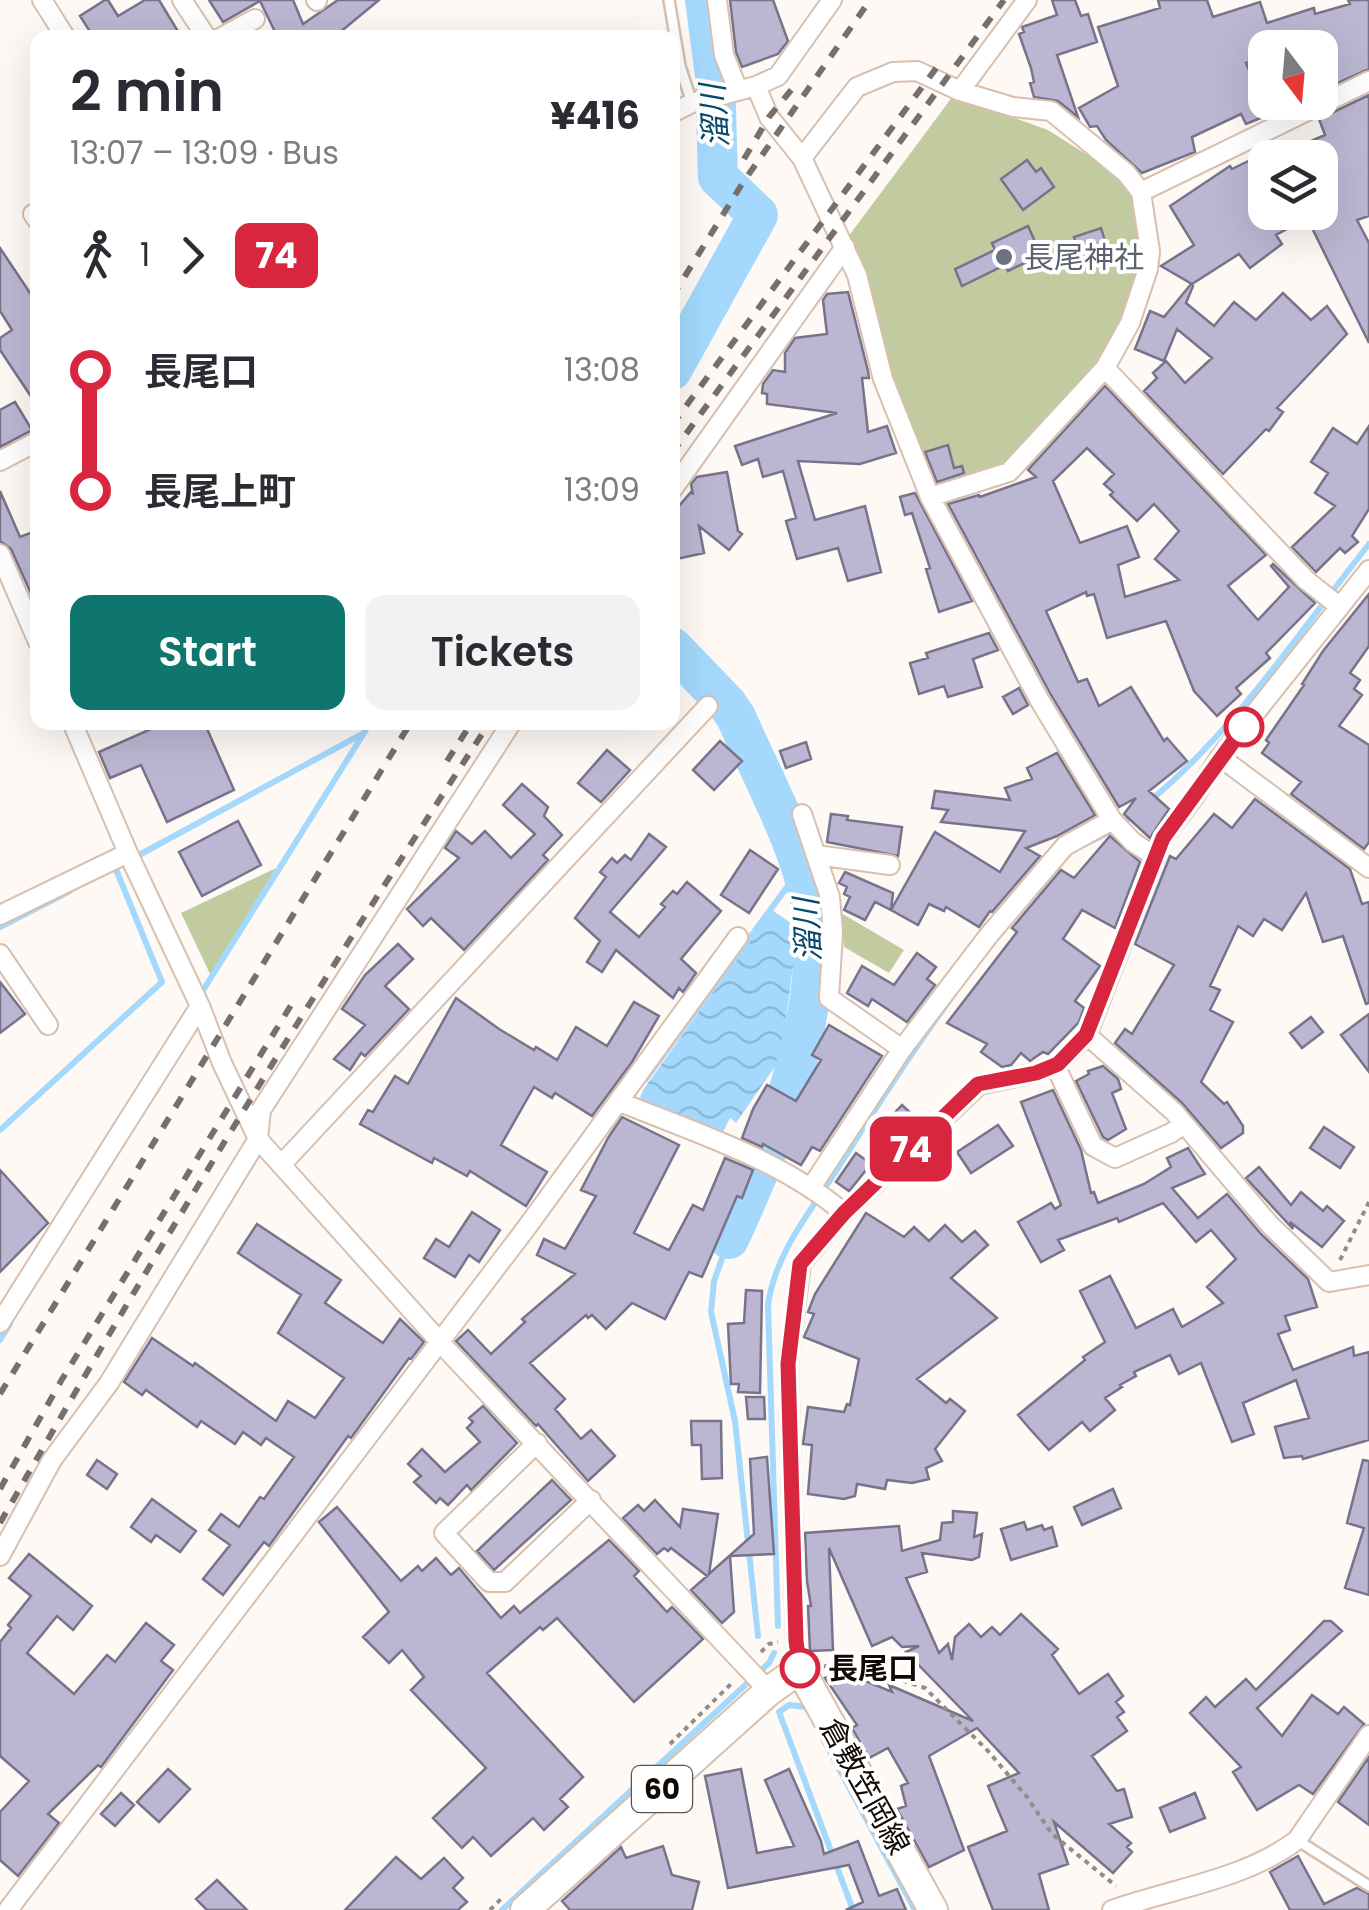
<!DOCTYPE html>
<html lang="en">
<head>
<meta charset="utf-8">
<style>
  body { margin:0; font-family:Poppins,"Noto Sans JP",sans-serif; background:#f2f2f3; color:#2b2b33; height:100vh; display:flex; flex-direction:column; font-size:38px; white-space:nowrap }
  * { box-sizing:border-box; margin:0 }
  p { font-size:32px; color:#7c7c81 }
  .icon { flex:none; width:55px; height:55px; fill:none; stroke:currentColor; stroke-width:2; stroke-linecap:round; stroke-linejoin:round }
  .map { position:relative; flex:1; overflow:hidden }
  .sheet { position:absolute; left:30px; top:30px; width:650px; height:700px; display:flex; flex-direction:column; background:#fff; border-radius:20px; box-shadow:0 10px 40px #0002 }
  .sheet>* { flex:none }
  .badge { padding:0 20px; border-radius:15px; font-size:35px; line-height:65px }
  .needle { width:65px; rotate:164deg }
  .fabs { position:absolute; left:1248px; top:30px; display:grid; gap:20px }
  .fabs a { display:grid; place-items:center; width:90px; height:90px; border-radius:20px; background:#fff; box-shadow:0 10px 40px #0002; font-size:50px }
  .map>.badge { position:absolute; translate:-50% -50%; box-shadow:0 0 0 5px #fff }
  .legs { display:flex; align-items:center; gap:15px; height:110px; padding:0 40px; font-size:32px }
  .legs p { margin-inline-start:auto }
  .summary { display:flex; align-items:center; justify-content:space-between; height:170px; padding:0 40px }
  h1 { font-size:55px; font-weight:600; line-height:75px }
  .primary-button { display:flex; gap:20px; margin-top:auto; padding:20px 40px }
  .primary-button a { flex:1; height:115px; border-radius:20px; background:#0f766e; color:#fff; font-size:40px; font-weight:600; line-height:115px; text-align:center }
  .primary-button a+a { background:#f2f2f3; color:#2b2b33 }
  ul { padding:0 40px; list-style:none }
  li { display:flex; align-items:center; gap:35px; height:120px; font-size:38px }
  li i { display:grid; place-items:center; width:15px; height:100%; margin:0 12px; background:currentColor }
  li i::after { content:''; width:25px; height:25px; margin:-12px; border:8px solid; border-radius:50%; background:#fff }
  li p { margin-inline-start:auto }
  li:first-child i { background:linear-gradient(#0000 50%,currentColor 0) }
  li:last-child i { background:linear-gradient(currentColor 50%,#0000 0) }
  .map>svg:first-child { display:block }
  .green { fill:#c2cba0 }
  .water { fill:url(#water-waves) }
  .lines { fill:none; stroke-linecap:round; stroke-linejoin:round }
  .stream { stroke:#a4d9fd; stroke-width:6 }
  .river { stroke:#a4d9fd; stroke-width:40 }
  .building { fill:#bbb7d2; stroke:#77738b; stroke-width:2.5; fill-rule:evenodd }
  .service-casing { stroke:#d9c0ae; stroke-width:14 }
  .minor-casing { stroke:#d9c0ae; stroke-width:22 }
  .primary-casing { stroke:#d9c0ae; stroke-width:32 }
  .path { stroke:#938c88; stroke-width:4; stroke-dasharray:5 5; stroke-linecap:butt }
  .service { stroke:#fff; stroke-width:9 }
  .minor { stroke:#fff; stroke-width:18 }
  .primary { stroke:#fff; stroke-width:28 }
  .rail { stroke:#766f6b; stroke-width:6; stroke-dasharray:12 12; stroke-linecap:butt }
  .line-1-casing { stroke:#fff; stroke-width:22 }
  .line-1 { stroke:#d7263d; stroke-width:15 }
  .worship-dot { fill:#6b7280; stroke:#fff; stroke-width:4 }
  .stop-1-dot { fill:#fff; stroke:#d7263d; stroke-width:5 }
  .labels { text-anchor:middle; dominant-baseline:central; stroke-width:8; stroke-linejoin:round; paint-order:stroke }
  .shield { fill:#fff; stroke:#58534f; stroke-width:2.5 }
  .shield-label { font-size:28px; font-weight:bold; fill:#110904 }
  .worship-label { font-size:30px; fill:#5b616d; stroke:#fff; text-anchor:start }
  .stop-label { font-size:30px; font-weight:bold; fill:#110904; stroke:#fff; text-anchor:start }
  .street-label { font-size:30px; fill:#110904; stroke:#fff }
  .water-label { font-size:32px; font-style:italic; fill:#084a6c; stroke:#fff }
</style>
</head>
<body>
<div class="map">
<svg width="1369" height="1910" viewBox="0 0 1369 1910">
  <defs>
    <pattern id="water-waves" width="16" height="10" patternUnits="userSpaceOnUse" patternTransform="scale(2.5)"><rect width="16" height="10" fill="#a4d9fd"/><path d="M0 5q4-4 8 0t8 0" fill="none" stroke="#8cb9d7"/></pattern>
  </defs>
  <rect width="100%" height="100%" fill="#fef9f5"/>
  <path class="green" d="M953,96l95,34 52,33 22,17 14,23 7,30 -5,56 -38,75 -99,105 -69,23 -43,-112 -41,-143z
    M276,868l-65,108 -30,-63z
    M841,913l63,37 -15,23 -45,-26z"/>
  <path class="water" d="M772,910l26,18 -17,130 -45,65 -6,-5 -8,16 -82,-36 3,-8z"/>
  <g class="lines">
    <path class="stream" d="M1151,800c86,-72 149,-169 218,-256
      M1089,842l27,-13 18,-15
      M139,855l225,-122 6,-11
      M0,927l70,-36
      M202,992l162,-259
      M645,1080l156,-212
      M0,1130l162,-148 -47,-115 -3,2
      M729,1239l-15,42 -3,31 24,109 23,215
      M0,1340l10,-16
      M778,1626l-10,-321c7,-52 43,-94 70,-137 36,-57 72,-114 112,-168
      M806,1707l-17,-2 -10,7 74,198
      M821,1735l94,175
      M502,1910l267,-247 5,-10"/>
    <path class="river" d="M672,370l86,-155 -40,-38 -3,-102 -10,-75
      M672,647l55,57 9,13c25,58 70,138 76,199 11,107 -39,228 -83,323"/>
  </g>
  <path class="building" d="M105,0h3l10,16 27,-16h14l23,38h-88l-14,-22z
    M209,0h84l10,24 35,-24h41l-46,38h-55l-18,-37 -37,21z
    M730,0h43l15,41 -10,13 -36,13 -6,-15z
    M1052,0h23l6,16 7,-2 9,28 -40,13 21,62 -20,-16 -24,-4 -4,-14 4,-1 -3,-14 -12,-34 5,-2 -2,-5 35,-12z
    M1158,0h49l6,17 47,-15 7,21 47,-15 1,6 35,-10 -2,-4h21v69l-49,22v-43h-7l-3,-6 -17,6h-28v9l-19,6 22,52 -22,9 -5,-10 -49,23 3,15 -53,21 -36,-33 -9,-14 -7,1 -11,-19 39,-22 -20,-59 62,-19z
    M1369,95v121l-12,4 12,23v100l-62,-125 -31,17 6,9 -32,24 -11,-14 -47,30 -31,-18 33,-21 -24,-39 60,-40 2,3 33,-16v59h55v-54h-48l53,-23 -6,-16z
    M1027,160l9,12 5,-4 13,19 -31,23 -22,-31z
    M1028,226l13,29 -33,16 -3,-6 -43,21 -7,-17 40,-19 -3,-7z
    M1101,228l10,33 -27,8 -10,-32z
    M0,248l38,57v102l-38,-57v-12l12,-8 -12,-19z
    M1191,284l2,2 -7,17 28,23 20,-24 22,18 27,-27 28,27 16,-14 20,28 -70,74 6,4 -14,19 -3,-2 -43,45 -79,-83 13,-13 -4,-5 13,-12 19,22 27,-25 -35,-29 -13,32 -29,-12 15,-38 14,6z
    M848,292l20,79 1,7h-7l6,54 19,-6 9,27 -36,11 -62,-3 17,59 50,-14 16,66 -33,9 -10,-33 -41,11 -11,-38 10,-3 -13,-47 -20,6 -5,-18 -16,6 -7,-19 102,-33 -70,-9v-10l-5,-1 1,-9 10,-14 12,2v-19l10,-15 32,-4 -4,-34 4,-6z
    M1105,386l161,169 -38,31 30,34 31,-33 -18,-21 2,-2 42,39 -49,50 4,5 -34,30 5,6 -24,22 -23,-25 -28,-70 -59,17 -13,-44 -7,2 -1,-4 -40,19 32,71 9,-3 12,27 32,-19 33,54 3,-3 20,23 -38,30 20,18 -19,29 -26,-24 12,-16 -17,9 -68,-112 -103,-191 31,-9 1,2 56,-20 -8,-7zM1087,448l27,26 -10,10 9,8 -3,3 27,26 17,-17 25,27 -24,28 24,21 -54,17 -7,-32 21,-8 -12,-31 -47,17 -27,-62z
    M15,402l17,28 -32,17v-37z
    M1369,426v83l-17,27 6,6 -13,11 -5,-5 -24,24 -24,-25 43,-41 -20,-13 13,-20 -17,-11 22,-34 24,16z
    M948,445l6,23 8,-2 2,7 -27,9 -12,-30z
    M727,472l11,59 4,3 -13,16 -30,-24 5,27 -32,7v-46l20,-23 1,4 -2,-11 6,-7z
    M0,491l20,46 18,-7v79l-27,-60 -11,-8z
    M915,493l57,108 -33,11 -13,-43 4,-1 -18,-55 -7,2 -5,-18z
    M1369,594v52l-19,27 10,7 -6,9 8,6 -23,31 30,19v97l-5,7 -73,-55 10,-12 -39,-29 7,-10 -3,-3 38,-55 -2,-1 21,-33z
    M989,633l9,17 -25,9 9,28 -34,10 -4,-11 -25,8 -9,-31 18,-5 -2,-5z
    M1019,688l9,17 -15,9 -10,-17z
    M145,722h59l30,68 -67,32 -26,-57 -31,13 -11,-26 50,-22z
    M720,741l22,20 -28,29 -21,-20z
    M806,742l5,17 -25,9 -6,-17z
    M607,750l23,20 -29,32 -23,-19z
    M1057,753l38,62 -38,21 -31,12 14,8 -48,56 -2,-1 -11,16 -33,-20 -2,4 -15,-7 -11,21 -27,-15 44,-78 65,40 25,-41 -84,-9 7,-12 -16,-2 3,-17 75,9 -5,-12 27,-9 -5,-11z
    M522,784l26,23 -4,9 18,19 -19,20 5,5 -84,90 -33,-32 -8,8 -16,-17 52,-51 -14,-10 11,-17 16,13 13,-13 26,27 24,-24 -32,-29z
    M1255,799l95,70 12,35 7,-2v101l-3,1 -23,-68 -20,6 -17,-49 -24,37 -18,-11 -11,17 -15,-10 -28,60 10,4 -10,20 23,12 -32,60 23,22 3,-2 16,24v7l-22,15 -39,-45 -67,-60 10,-14 7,5 42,-69 -39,-21 35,-88 6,3 38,-45 18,14z
    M831,814l17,2 -1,4 55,7 -4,29 -71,-14z
    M238,821l23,44 -59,31 -23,-44z
    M649,834l17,13 -56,65 29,25 26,-30 -4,-3 12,-13 4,3 10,-12 34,29 -40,48 15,14 -13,19 -4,-4 -6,10 -57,-48 -14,22 -15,-10 13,-21 -25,-23 31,-41 -6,-5 12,-14 5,5 8,-8 6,5z
    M1110,836l30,26 -25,66 -33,-18 -19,29 37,27 -25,35 9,7 -5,14 -31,32 -5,-2 -13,9 -9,-8 -10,12 -9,2 -21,-15 6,-8 -40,-21 70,-91 -5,-4 49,-58 13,8z
    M750,850l28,19 -29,44 -28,-18z
    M845,872l48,21 -2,17 -16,-8 -10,18 -21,-10 6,-13 -6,-3 3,-7 -8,-4z
    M398,944l15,15 -28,27 24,23 -44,47 -4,-3 -11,17 -16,-11 31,-34 -23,-16 23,-34z
    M917,953l19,14 -9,12 8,6 -28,37 -35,-23 -4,7 -21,-13 15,-27 32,19z
    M0,982l25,32 -25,19z
    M456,998l43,31 35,21 2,-3 21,13 19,-33 31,19 27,-44 25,14 -27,46 -40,54 -37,-23 -3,5 -18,-11 -33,58 46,27 -21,34 -56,-35 -3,5 -33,-18 -2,5 -72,-39 8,-14 5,2 22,-36 13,8z
    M1369,1014v58l-28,-37z
    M1311,1017l12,15 -21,16 -12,-15z
    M829,1025l53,31 -62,95 -8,-4 -11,18 -38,-21 -1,3 -20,-9 11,-29 14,-24 29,16 25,-41 -9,-5z
    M1103,1066l15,13 3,10 -9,4 14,36 -18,11 -5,-3 -27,-56 13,-7 -1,-3z
    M1053,1090l28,60 10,43 3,-1 4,11 46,-19 27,-17 -4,-9 21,-10 17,26 -33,14 26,30 29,-24 34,40 47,45 9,28 -32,9 5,14 -12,4 15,36 60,-23 1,9 15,-4v88l-66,19 -1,-3 -18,2 -9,-31 34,-9 -13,-38 -53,23 11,31 -22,8 -31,-79 -22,11 -9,-19 -36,17 2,4 -16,9 2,2 -17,11 10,12 -25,21 -8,-9 -33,28 -19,-21 -12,-14 67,-55 -2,-3 22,-15 -25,-51 30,-15 26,52 37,-19 9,18 41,-24 -16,-16 29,-28 -25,-29 -15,12 -33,-39 -44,19 -2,-4 -59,22 6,10 -23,12 -23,-40 33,-19 4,6 6,-4 -40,-103z
    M902,1105l19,18 -21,16 -16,-15z
    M622,1117l57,28 -45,88 35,17 24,-45 10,5 22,-52 28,12 -11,28 -5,-2 -35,81 -13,-5 -24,47 -33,-16 -26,26 -14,-14 -4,3 -2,-3 -56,48 35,36 -10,10 26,30 10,-9 24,26 -27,25 -50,-57 -2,2 -80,-85 12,-11 23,24 34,-32 -3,-3 53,-45 -38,-19 7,-16 21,10 31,-53 -15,-6 27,-52z
    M998,1125l15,21 -42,27 -14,-21z
    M1324,1127l30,20 -14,21 -30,-20z
    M856,1153l15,11 -22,27 -13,-9z
    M1259,1167l32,38 10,-13 22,19 4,-5 17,15 -22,26 -32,-25 3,7 -47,-51z
    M0,1170l48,53 -48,49z
    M472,1212l28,18 -21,32 -10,-7 -14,22 -31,-19 12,-19 13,8z
    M866,1213l38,24 10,-10 15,14 16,-16 17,17 13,-11 13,14 -37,33 46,40 -80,61 29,24 4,-4 15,12 -30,38 7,12 -16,7 3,11 -17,4 -25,-3 -2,9 -28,-5 -2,12 -11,3 -36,-5 4,-49 -9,-1 5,-37 36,5 3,-8 3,1 9,-46 -55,-22 10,-23 -6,-2 7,-18z
    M257,1224l84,56 -16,23 58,40 17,-24 24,23 -13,17 -2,-1 -58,80 -3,-2 -79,110 -5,-4 -41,53 -20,-16 27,-34 -21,-15 12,-16 18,13 21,-30 4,2 30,-42 -28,-19 -5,7 -18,-13 -8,12 -34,-23 -4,6 -51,-37 -4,5 -18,-13 28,-44 41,28 2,-3 81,58 12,-20 27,17 29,-40 -66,-45 23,-38 -63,-42z
    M746,1290l16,1 -2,102 -22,-1 1,-8h-8l-3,-60 16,-1z
    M746,1397h18l1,22h-17z
    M483,1406l34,37 -46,47 -4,-5 -19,20 -8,-7 -4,5 -22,-21 7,-6 -13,-12 14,-15 23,23 35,-30 -13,-14 6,-6 -4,-4z
    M691,1421h30l1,57 -20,1 -1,-34h-9z
    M767,1457l7,97 -44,2 4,56 -12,11 -31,-33 16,-14 -36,-28 -3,3 -4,-3 -7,6 -34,-36 15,-13 6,6 11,-11 25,27 3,-18 35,5 -9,60 45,-40 -4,-75z
    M97,1460l20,14 -10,15 -20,-14z
    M1363,1460l6,1v134l-24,-7 19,-60 -17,-5z
    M552,1480l19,20 -77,70 -17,-19z
    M1113,1489l8,19 -39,17 -8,-18z
    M152,1499l44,32 -16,21 -24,-17 -5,7 -20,-15z
    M337,1507l64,74 17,-15 4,5 14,-13 15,17 8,-7 42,50 13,-12 6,7 89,-73 30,31 -5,5 33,36 5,-5 31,32 -69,63 -77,-84 -14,12 -3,-3 -53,46 96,104 -23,22 8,8 -24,23 -11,-12 -42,38 -18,-19 -11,11 -29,-30 53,-50 -75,-78 13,-13 -22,-27 -13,13 -26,-26 26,-25 -70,-90z
    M953,1511l24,2 -3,24 8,-3 -3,23 -7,3 -50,-7 5,19 -21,6 33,75 9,-9 4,16 3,-23 14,-13 12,13 11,-10 8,8 21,-21 37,35 -6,6 27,39 29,-20 15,22 -7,6 8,10 -7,5 10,14 -35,25 25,35 7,-2 8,28 -23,7 22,19 -4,4 5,5 -19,21 -59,-51 14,42 -29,10 10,36h-56l-25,-63 39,-16 -19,-45 31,-13 -42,-45 -48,28 35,94 -35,17 -32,-58 9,-3 -5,-20 7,-3 -20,-35 -19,10 -17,-30 5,-3 -32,-47 19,-6 48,20 -3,-7 84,36 -67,-69 13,-6 -17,1 -10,-10 -20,9 -43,-98 4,102 -23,1 -2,-45h3l-4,-25 -2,-48 94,-7 3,25 38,-11 2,-17 11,-1z
    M1024,1522l3,8 15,-5 2,5 8,-3 5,19 -46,14 -10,-31z
    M29,1554l63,52 -19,24 -16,-14 -30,37 47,41 33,-39 8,7 31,-39 28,22 -13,16 12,9 -72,97 -3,-2 -50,49 11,9 -41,53 -18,-16v-48l29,-31 -29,-25v-114l11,-14 -3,-3 23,-29 -22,-18z
    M1324,1621h7l11,10 -85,77 25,28 30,-41 26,19 6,-7 20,17 -51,70 -14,-9 -42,25 -24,-38 8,-5 -51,-54 16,-16 9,10 31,-28 10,11z
    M1369,1757v68l-31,-23z
    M168,1769l22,20 -31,33 -22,-20z
    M741,1769l16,84 37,-7 -29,-66 24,-11 32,72 3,13 34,-13 21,55 18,-7 9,21h-60l17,-8 -14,-37 -121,23 -23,-112z
    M121,1793l13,12 -19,21 -14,-12z
    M1195,1793l10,25 -35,14 -10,-24z
    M663,1846l9,29 27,7 -7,28h-122l-8,-9 59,-54 5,11z
    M1298,1856l26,48 33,-16 12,6v16h-79l-20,-38z
    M396,1857l25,22 23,-21 19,20 -10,10 14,14 -9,8h-113z
    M217,1880l30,30h-40l-11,-11z"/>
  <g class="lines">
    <defs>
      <path id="service" d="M669,0l11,66 12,37
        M1297,1840l72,46"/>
      <path id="minor" d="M42,0l24,38
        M182,0l25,38
        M316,0l1,1
        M717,0l7,55 14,35
        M220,38l35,-19
        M756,86l13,31 33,41 55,117 26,104 47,118 110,204 72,119 21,22 21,14
        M960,91l67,-91
        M672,113l20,-10 64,-17 22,-10 54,-76
        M802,158l55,-71 36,-15 24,-1 43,20 53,16 38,4 75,62 15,19 9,59 -2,18 -18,54 -25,45 -96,104 -79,25
        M1141,192l228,-111
        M33,214l5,7
        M1105,368l201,212 34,27
        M0,461l38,-20
        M672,490l173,-243
        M0,554l38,88
        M72,722l56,131 72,153 22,57 36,76 191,213 320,339
        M1220,757l149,111
        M802,814l28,83 3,36 -4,65 73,51
        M816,855l74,10
        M0,915l128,-62
        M0,954l48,71
        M1087,1035l87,77 96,113 59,57 40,-7
        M1055,1065l38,81 22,12 56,-25 13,-9
        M620,1102c76,31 160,57 224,111
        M281,1165l427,-459
        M812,1186l90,-137 87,-114 76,-89 47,-26
        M0,1323l200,-317
        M537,1443l-93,90 45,49h16l86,-82
        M0,1556l52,-96 57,-77 149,-244 3,-29 251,-388
        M800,1669l-4,-28 -8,-278 13,-99 43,-51 135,-128 56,-12 23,-9 29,-29 76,-197 32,-42 25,-39 149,-187
        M8,1910l519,-683 211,-290
        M1112,1910c61,-22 132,-30 185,-70l72,-105"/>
      <path id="primary" d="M525,1910l244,-219 31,-22 133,241"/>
    </defs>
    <use href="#service" class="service-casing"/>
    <use href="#minor" class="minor-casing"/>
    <use href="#primary" class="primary-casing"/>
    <path class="path" d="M1340,1260l29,-58
      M761,1652l8,-8 9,-2
      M824,1666l59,8 42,14 63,63 39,46 25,37 64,52
      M670,1744l64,-63
      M490,1910l14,-14"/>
    <use href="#service" class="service"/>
    <use href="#minor" class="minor"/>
    <use href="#primary" class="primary"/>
    <path class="rail" d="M744,159l25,-42 23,-28
      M672,297l70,-113 128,-184
      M672,425l265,-358
      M672,453l332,-453
      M447,761l25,-39
      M0,1394l411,-672
      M0,1489l61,-108 235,-384
      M0,1523c155,-272 318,-539 490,-801"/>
  </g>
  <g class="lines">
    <defs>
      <path id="line-1" d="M800,1668l-4,-27 -8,-277 12,-100 44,-51 134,-129 58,-11 22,-9 28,-29 77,-197 81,-111"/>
    </defs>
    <use href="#line-1" class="line-1-casing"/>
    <use href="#line-1" class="line-1"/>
  </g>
  <circle class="worship-dot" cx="1004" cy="257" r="10"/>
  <g class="stop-1-dot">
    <circle cx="1244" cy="727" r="18"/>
    <circle cx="800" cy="1668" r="18"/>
  </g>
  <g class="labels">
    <rect class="shield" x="632" y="1766" width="60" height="46" rx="8"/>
    <g class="shield-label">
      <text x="662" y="1789">60</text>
    </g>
    <g class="worship-label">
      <text x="1024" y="257">長尾神社</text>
    </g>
    <g class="stop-label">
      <text x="828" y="1668">長尾口</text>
    </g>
    <g class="street-label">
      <text transform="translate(865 1786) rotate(61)">倉敷笠岡線</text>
    </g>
    <g class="water-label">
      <text transform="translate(714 116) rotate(-94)">溜川</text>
      <text transform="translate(807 930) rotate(-93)">溜川</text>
    </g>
  </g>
</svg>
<div class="fabs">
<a><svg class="needle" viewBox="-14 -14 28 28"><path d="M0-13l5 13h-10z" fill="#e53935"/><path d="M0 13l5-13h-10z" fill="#7c7c81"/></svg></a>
<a><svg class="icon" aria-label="layers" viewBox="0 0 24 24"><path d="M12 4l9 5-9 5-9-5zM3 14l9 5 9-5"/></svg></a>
</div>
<b class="badge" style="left:911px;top:1149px;background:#d7263d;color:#fff">74</b>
<section class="sheet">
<div class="summary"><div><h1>2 min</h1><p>13:07 – 13:09 · Bus</p></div><b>¥416</b></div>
<div class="legs"><svg class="icon" aria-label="walk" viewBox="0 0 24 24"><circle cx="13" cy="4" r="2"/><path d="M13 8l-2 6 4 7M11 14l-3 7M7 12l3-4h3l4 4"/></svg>1<svg class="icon" aria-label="forward" viewBox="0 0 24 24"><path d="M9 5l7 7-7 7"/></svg><b class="badge" style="background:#d7263d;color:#fff">74</b></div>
<ul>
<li><i style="color:#d7263d"></i><b>長尾口</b><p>13:08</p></li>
<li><i style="color:#d7263d"></i><b>長尾上町</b><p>13:09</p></li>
</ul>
<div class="primary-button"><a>Start</a><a>Tickets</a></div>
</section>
</div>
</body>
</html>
